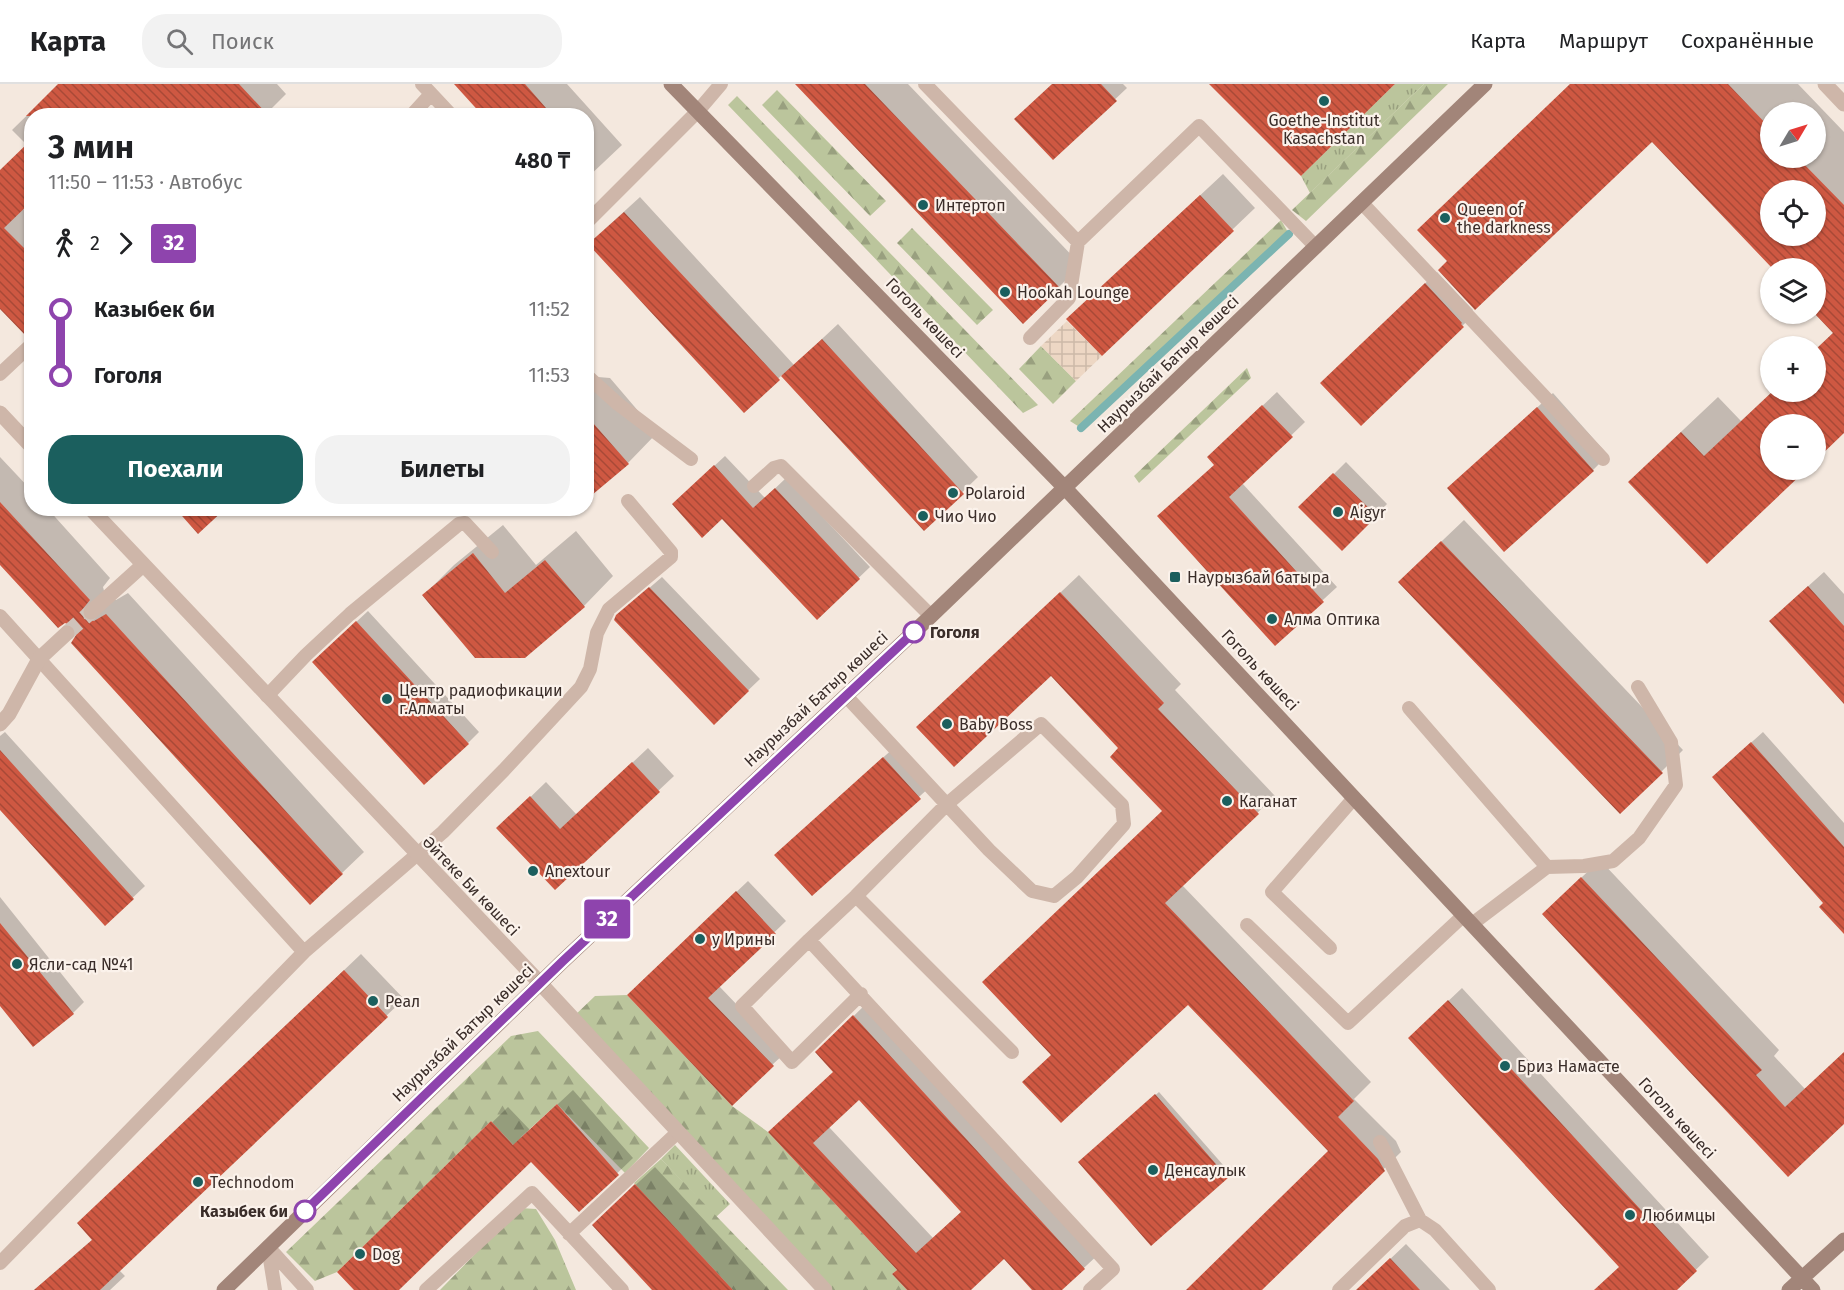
<!DOCTYPE html>
<html lang="ru">
<head>
<meta charset="utf-8">
<style>
  body { margin:0; font-family:"Fira Sans",sans-serif; background:#f2f2f2; color:#202124; height:100vh; display:flex; flex-direction:column; font-size:22px; white-space:nowrap }
  * { box-sizing:border-box; margin:0 }
  p { font-size:20px; color:#757577 }
  .icon { flex:none; width:33px; height:33px; fill:none; stroke:currentColor; stroke-width:2; stroke-linecap:round; stroke-linejoin:round }
  .map { position:relative; flex:1; overflow:hidden }
  .sheet { position:absolute; left:24px; top:24px; width:570px; height:408px; display:flex; flex-direction:column; background:#fff; border-radius:24px; box-shadow:0 2px 4px #0004 }
  .sheet>* { flex:none }
  .badge { padding:0 12px; border-radius:4px; font-size:21px; line-height:39px }
  .needle { width:39px; rotate:52deg }
  .fabs { position:absolute; left:1760px; top:18px; display:grid; gap:12px }
  .fabs a { display:grid; place-items:center; width:66px; height:66px; border-radius:50%; background:#fff; box-shadow:0 2px 4px #0004; font-size:30px }
  .map>.badge { position:absolute; translate:-50% -50%; box-shadow:0 0 0 3px #fff }
  .legs { display:flex; align-items:center; gap:9px; height:66px; padding:0 24px; font-size:20px }
  .legs p { margin-inline-start:auto }
  .summary { display:flex; align-items:center; justify-content:space-between; height:102px; padding:0 24px }
  h1 { font-size:33px; font-weight:700; line-height:45px }
  .primary-button { display:flex; gap:12px; margin-top:auto; padding:12px 24px }
  .primary-button a { flex:1; height:69px; border-radius:24px; background:#1b5f5e; color:#fff; font-size:24px; font-weight:700; line-height:69px; text-align:center }
  .primary-button a+a { background:#f2f2f2; color:#202124 }
  ul { padding:0 24px; list-style:none }
  li { display:flex; align-items:center; gap:21px; height:66px; font-size:22px }
  li i { display:grid; place-items:center; width:9px; height:100%; margin:0 8px; background:currentColor }
  li i::after { content:''; width:15px; height:15px; margin:-8px; border:4px solid; border-radius:50%; background:#fff }
  li p { margin-inline-start:auto }
  li:first-child i { background:linear-gradient(#0000 50%,currentColor 0) }
  li:last-child i { background:linear-gradient(currentColor 50%,#0000 0) }
  header { display:flex; align-items:center; gap:36px; box-sizing:border-box; height:84px; padding:0 30px; background:#fff; border-bottom:2px solid #e0e0e0 }
  header strong { font-size:28px }
  nav { display:flex; gap:33px; margin-inline-start:auto; font-size:21px }
  .search { width:420px; height:54px; background:#f2f2f2; display:flex; align-items:center; gap:15px; box-sizing:border-box; padding:0 21px; border-radius:24px; color:#757577; font-size:22px }
  .map>svg:first-child { display:block }
  .grass { fill:url(#grass-tufts) }
  .forest { fill:url(#forest-firs) }
  .plaza { fill:url(#plaza-grid) }
  .shadow { fill:#0003; fill-rule:evenodd }
  .lines { fill:none; stroke-linecap:round; stroke-linejoin:round }
  .stream { stroke:#7bb4b1; stroke-width:8 }
  .building { fill:url(#building-back-hatch); fill-rule:evenodd }
  .minor-tunnel { stroke:#cfc3ba; stroke-width:15; stroke-dasharray:15 8; stroke-linecap:butt }
  .service { stroke:#ceb6a9; stroke-width:14 }
  .minor { stroke:#ceb6a9; stroke-width:15 }
  .secondary { stroke:#a28579; stroke-width:15 }
  .line-1-casing { stroke:#fff; stroke-width:14 }
  .line-1 { stroke:#8e44ad; stroke-width:9 }
  .poi-dot { fill:#1b5f5e; stroke:#fbf2eb; stroke-width:2 }
  .stop-1-dot { fill:#fff; stroke:#8e44ad; stroke-width:3 }
  .labels { text-anchor:middle; dominant-baseline:central; stroke-width:4.5; stroke-linejoin:round; paint-order:stroke }
  .poi-label { font-size:16px; fill:#3a2d29; stroke:#fbf2eb; text-anchor:start }
  .street-label { font-size:16px; fill:#3a2d29; stroke:#fbf2eb }
  .stop-label { font-size:16px; font-weight:bold; fill:#3a2d29; stroke:#fbf2eb; text-anchor:start }
</style>
</head>
<body>
<header>
<strong>Карта</strong>
<div class="search"><svg class="icon" aria-label="search" viewBox="0 0 24 24"><circle cx="10" cy="10" r="6"/><path d="M15 15l6 6"/></svg>Поиск</div>
<nav><a>Карта</a><a>Маршрут</a><a>Сохранённые</a></nav>
</header>
<div class="map">
<svg width="1844" height="1206" viewBox="0 0 1844 1206">
  <defs>
    <pattern id="grass-tufts" width="24" height="20" patternUnits="userSpaceOnUse" patternTransform="scale(1.5)"><rect width="24" height="20" fill="#bbc59c"/><path d="M3 7l-1-3M5 7V3M7 7l1-3M15 17l-1-3M17 17v-4M19 17l1-3" fill="none" stroke="#99a07f"/></pattern>
    <pattern id="forest-firs" width="22" height="20" patternUnits="userSpaceOnUse" patternTransform="scale(1.5)"><rect width="22" height="20" fill="#bbc59c"/><path d="M5 1l3.5 6h-7zM16 11l3.5 6h-7z" fill="#99a07f"/></pattern>
    <pattern id="plaza-grid" width="8" height="8" patternUnits="userSpaceOnUse" patternTransform="scale(1.5)"><rect width="8" height="8" fill="#edd7c4"/><path d="M0 4h8M4 0v8" fill="none" stroke="#ccb9a8"/></pattern>
    <pattern id="building-back-hatch" width="6" height="6" patternUnits="userSpaceOnUse" patternTransform="scale(1.5)"><rect width="6" height="6" fill="#ce5842"/><path d="M-1 5l2 2M0 0l6 6M5-1l2 2" fill="none" stroke="#a84937"/></pattern>
  </defs>
  <rect width="100%" height="100%" fill="#f4e8de"/>
  <path class="grass" d="M1395,0h29l-114,109 -9,-17z
    M675,1061l55,59 -14,13 -55,-58z"/>
  <path class="forest" d="M1424,0h24l-142,137 -14,-11z
    M777,6l109,111 -16,15 -108,-111z
    M737,12l301,309 -15,8 -295,-308z
    M1281,136l8,14 -208,194 -11,-7z
    M912,144l81,82 -16,15 -80,-82z
    M1041,262l35,35 -23,23 -34,-35z
    M1247,284l4,10 -112,105 -5,-7z
    M627,911l105,111 36,26 129,138 -5,4 15,16h-81l-254,-272 23,-22z
    M538,947l111,117 -24,25 -68,-69 -36,33 -4,12 -26,-28 -154,151 -22,9 -29,-29 225,-216z
    M661,1075l127,131h-55l-99,-107z
    M520,1124l16,1 19,31 21,50h-136z"/>
  <path class="plaza" d="M1067,237l35,35 -26,25 -35,-35z"/>
  <path class="shadow" d="M59,0h218l9,10 -22,22h-232v83l-10,9 10,9v117l-32,-27v-135l27,-27 -15,-15z
    M456,0h111l55,61 -36,34v-63h-101z
    M797,0h111l173,181 -22,22z
    M1054,0h69l4,4 -74,70z
    M1570,0h228l46,48v299l-29,28v-35h-45v46h34l-97,92 -41,-116 52,-49 23,24 31,-29h43v-42l19,-18 -19,-20v-44h-41l-122,-128 -203,121zM1770,28h45v46h-45zM1770,106h45v46h-45z
    M1223,90l32,34 -153,146 -12,-56z
    M640,113l154,168 44,-41 140,153 -54,52 -142,-154 -38,36 -139,-182z
    M1437,188l36,38 -2,2 3,3 -12,11 -129,46z
    M586,292l24,2 47,55 -29,30 -42,35z
    M1277,308l28,30 -63,61 95,104 -62,57 -59,-180 7,-21z
    M1553,309l55,62 -15,15 -144,18z
    M725,372l40,42 21,-20 84,89 -53,51 -95,-101 -38,-23z
    M0,373l32,34v17h15l63,70 -7,9 3,11 10,2 12,-7 236,259 -22,21 -264,-237 -2,-10 -11,-4 -65,-59z
    M1346,378l41,42 -45,45 -41,-42z
    M1464,436l219,230 -22,22 -239,-212z
    M503,441l33,40 40,-34 37,45 -29,30 -160,-11 30,-30z
    M1824,488l20,22v108l-58,-96z
    M1079,491l102,109 -6,6 100,106 -93,89 189,197 -17,17 42,42 5,11 -141,138h-72l142,-139 -142,-148 -135,51 111,-243 -44,-63 -69,-74 -115,36z
    M662,493l98,102 -46,44 -97,-107z
    M368,527l111,121 -11,11 -142,-93z
    M5,648l140,154 -40,38 -105,-116v-72z
    M1763,648l81,91v109l-19,-29 -100,-137z
    M896,662l35,40 -119,108 -24,-51z
    M648,664l26,28 -119,112 -41,-75 32,-31 31,33z
    M1600,776l179,190 -5,6 31,33 39,-36v70l-56,52 -226,-279z
    M748,797l38,40 -67,65 65,68 -12,11 -132,-82z
    M0,813l84,105 -11,11 -73,-9z
    M361,870l43,45 -285,271 6,6 -15,14h-76l59,-51 3,-33z
    M1462,904l247,269 -34,33h-79l25,-23 -198,-242z
    M870,916l230,253 -40,37h-26l-30,-33 -35,33h-60l-10,-20 -129,-138 65,-61 -18,-19zM859,1014l103,113 -29,27 -105,-112z
    M573,1006l60,68 -54,52 -48,-50 -134,130h-41l-17,-18 169,-165 22,23z
    M1159,1008l72,82 -80,70 -68,-85z
    M655,1083l114,123h-115l-41,-84z
    M1406,1160l44,46h-92l8,-8z"/>
  <g class="lines">
    <path class="stream" d="M1081,344l208,-194"/>
  </g>
  <path class="building" d="M58,0h181l30,32h-243z
    M454,0h71l28,32h-70z
    M795,0h70l195,204 -37,36z
    M1052,0h49l16,17 -64,59 -39,-41z
    M1209,0h186l-94,92z
    M1570,0h158l42,44v30h28l46,47v228l-29,28v-37h-45v46h36l-99,94 -79,-82 53,-50 23,24 68,-64h43v-42l18,-17 -18,-19v-46h-43l-120,-126 -177,168 -37,-40 9,-9 -30,-31zM1770,106h45v46h-45z
    M32,55v62l-28,27 28,28v79l-5,2 -27,-28v-139z
    M1200,111l34,36 -132,125 -36,-37z
    M624,128l156,168 -36,33 -156,-169z
    M1425,199l37,40 -1,1 3,3 -103,99 -41,-43z
    M822,255l142,155 -40,37 -143,-155z
    M1262,321l31,32 -64,60 95,105 -49,44 -118,-130 57,-51 -7,-8z
    M1537,323l57,64 -90,81 -57,-64z
    M586,331l43,49 -43,36z
    M714,381l39,43 22,-20 85,91 -43,41 -95,-101 -20,19 -30,-34z
    M1333,389l44,43 -35,35 -44,-44z
    M0,418l90,98 -8,10 2,9 10,2 12,-7 237,260 -33,31 -239,-262 5,-8 -2,-8 -9,-4 -7,5 -58,-63z
    M175,424h51l-28,26z
    M1441,457l222,232 -43,41 -222,-232z
    M473,469l32,40 40,-33 40,47 -60,51h-50l-53,-63z
    M1808,502l36,40v78l-75,-83z
    M649,503l100,104 -35,34 -100,-105 2,-5z
    M1060,508l104,111 -6,6 101,105 -94,89 189,198 -16,16 40,42 7,12 -123,119h-76l142,-139 -140,-146 -127,118 -39,-41 29,-27 -69,-73 180,-171 -52,-54 8,-9 -67,-72 -97,91 -38,-40z
    M356,537l113,123 -45,41 -112,-123z
    M1751,658l93,105v87l-25,-27 4,-4 -111,-126z
    M0,666l134,149 -29,27 -105,-116z
    M883,673l38,42 -109,97 -38,-41z
    M632,678l28,30 -105,98 -59,-62 34,-32 30,33z
    M1581,793l181,193 -6,5 29,32 59,-55v72l-56,53 -246,-263z
    M736,807l40,43 -68,64 66,68 -42,40 -105,-111z
    M0,839l74,91 -41,33 -33,-41z
    M344,886l44,47 -288,273h-66l58,-50 -15,-17z
    M1448,916l249,271 -20,19h-83l25,-23 -211,-229z
    M853,931l232,254 -23,21h-30l-28,-31 -33,31h-64l-15,-16 5,-4 -129,-138 65,-60 -18,-20zM859,1016l102,112 -45,41 -103,-110z
    M1155,1010l73,84 -77,68 -73,-84z
    M557,1020l62,71 -40,37 -48,-50 -132,128h-45l-17,-18 154,-151 22,24z
    M635,1100l98,106h-81l-60,-65z
    M1390,1174l30,32h-64z"/>
  <g class="lines">
    <path class="minor-tunnel" d="M67,549l24,-21"/>
    <path class="service" d="M422,0l30,32
      M925,0l153,158 121,-116 117,121
      M411,32l20,-22
      M1362,119l241,256
      M586,139l112,-112 23,-27
      M1030,254l39,-40 9,-56
      M0,290l32,-30
      M586,291l32,29 73,55
      M754,402l20,-18 7,-2 150,150
      M0,532l304,336
      M267,612l39,-41 44,-41 109,-90 6,-1 27,29
      M846,612l143,154 43,41 22,5 23,-19 47,-53 -2,-19 -81,-81 -95,81 -90,91 -47,44 304,329 -23,21
      M1409,624l138,159
      M856,812l156,156
      M1472,840l75,-57 37,-1 29,-5 26,-23 37,-53 -5,-43 -33,-55
      M1247,841l101,98 116,-108
      M809,856l-67,66 50,56 69,-68
      M1330,864l-58,-56 82,-94
      M1380,1058l40,78
      M569,1150l109,-102
      M268,1163l39,43
      M268,1163l7,43
      M0,1179l304,-311 139,-120 61,-62 77,-83 9,-18 7,-36 12,-24 62,-52v-5l-43,-51
      M426,1206l106,-97 90,97
      M1339,1206l66,-64 15,-6 15,10 54,60"/>
    <path class="minor" d="M1825,0l19,20
      M0,329l32,34
      M90,424l450,475 285,307
      M91,528l52,-47
      M0,640l9,-10 30,-55 28,-26"/>
    <path class="secondary" d="M671,0l394,404 748,802
      M224,1206l339,-329 368,-345 554,-532
      M1789,1206l55,-50"/>
  </g>
  <g class="lines">
    <defs>
      <path id="line-1" d="M305,1127l258,-250 351,-329"/>
    </defs>
    <use href="#line-1" class="line-1-casing"/>
    <use href="#line-1" class="line-1"/>
  </g>
  <g class="poi-dot">
    <circle cx="1324" cy="17" r="6"/>
    <circle cx="923" cy="121" r="6"/>
    <circle cx="1445" cy="134" r="6"/>
    <circle cx="1005" cy="208" r="6"/>
    <circle cx="953" cy="409" r="6"/>
    <circle cx="1338" cy="428" r="6"/>
    <circle cx="923" cy="432" r="6"/>
    <rect x="1169" y="487" width="12" height="12" rx="3"/>
    <circle cx="1272" cy="535" r="6"/>
    <circle cx="387" cy="615" r="6"/>
    <circle cx="947" cy="640" r="6"/>
    <circle cx="1227" cy="717" r="6"/>
    <circle cx="533" cy="787" r="6"/>
    <circle cx="700" cy="855" r="6"/>
    <circle cx="17" cy="880" r="6"/>
    <circle cx="373" cy="917" r="6"/>
    <circle cx="1505" cy="982" r="6"/>
    <circle cx="1153" cy="1086" r="6"/>
    <circle cx="198" cy="1098" r="6"/>
    <circle cx="1630" cy="1131" r="6"/>
    <circle cx="360" cy="1170" r="6"/>
  </g>
  <g class="stop-1-dot">
    <circle cx="914" cy="548" r="10"/>
    <circle cx="305" cy="1127" r="10"/>
  </g>
  <g class="labels">
    <g class="poi-label">
      <text x="1324" y="36" text-anchor="middle">Goethe-Institut<tspan x="1324" dy="18">Kasachstan</tspan></text>
      <text x="935" y="121">Интертоп</text>
      <text x="1457" y="125">Queen of<tspan x="1457" dy="18">the darkness</tspan></text>
      <text x="1017" y="208">Hookah Lounge</text>
      <text x="965" y="409">Polaroid</text>
      <text x="1350" y="428">Aigyr</text>
      <text x="935" y="432">Чио Чио</text>
      <text x="1187" y="493">Наурызбай батыра</text>
      <text x="1284" y="535">Алма Оптика</text>
      <text x="399" y="606">Центр радиофикации<tspan x="399" dy="18">г.Алматы</tspan></text>
      <text x="959" y="640">Baby Boss</text>
      <text x="1239" y="717">Каганат</text>
      <text x="545" y="787">Anextour</text>
      <text x="712" y="855">у Ирины</text>
      <text x="29" y="880">Ясли-сад №41</text>
      <text x="385" y="917">Реал</text>
      <text x="1517" y="982">Бриз Намасте</text>
      <text x="1165" y="1086">Денсаулык</text>
      <text x="210" y="1098">Technodom</text>
      <text x="1642" y="1131">Любимцы</text>
      <text x="372" y="1170">Dog</text>
    </g>
    <g class="street-label">
      <text transform="translate(925 234) rotate(46)">Гоголь көшесі</text>
      <text transform="translate(1168 280) rotate(-44)">Наурызбай Батыр көшесі</text>
      <text transform="translate(1260 586) rotate(47)">Гоголь көшесі</text>
      <text transform="translate(816 615) rotate(-43)">Наурызбай Батыр көшесі</text>
      <text transform="translate(471 802) rotate(46)">Әйтеке Би көшесі</text>
      <text transform="translate(463 949) rotate(-44)">Наурызбай Батыр көшесі</text>
      <text transform="translate(1677 1034) rotate(47)">Гоголь көшесі</text>
    </g>
    <g class="stop-label">
      <text x="930" y="548">Гоголя</text>
      <text x="288" y="1127" text-anchor="end">Казыбек би</text>
    </g>
  </g>
</svg>
<div class="fabs">
<a><svg class="needle" viewBox="-14 -14 28 28"><path d="M0-13l5 13h-10z" fill="#e53935"/><path d="M0 13l5-13h-10z" fill="#757577"/></svg></a>
<a><svg class="icon" aria-label="locate" viewBox="0 0 24 24"><circle cx="12" cy="12" r="6"/><path d="M12 2v4M12 18v4M2 12h4M18 12h4"/></svg></a>
<a><svg class="icon" aria-label="layers" viewBox="0 0 24 24"><path d="M12 4l9 5-9 5-9-5zM3 14l9 5 9-5"/></svg></a>
<a>+</a>
<a>−</a>
</div>
<b class="badge" style="left:607px;top:835px;background:#8e44ad;color:#fff">32</b>
<section class="sheet">
<div class="summary"><div><h1>3 мин</h1><p>11:50 – 11:53 · Автобус</p></div><b>480 ₸</b></div>
<div class="legs"><svg class="icon" aria-label="walk" viewBox="0 0 24 24"><circle cx="13" cy="4" r="2"/><path d="M13 8l-2 6 4 7M11 14l-3 7M7 12l3-4h3l4 4"/></svg>2<svg class="icon" aria-label="forward" viewBox="0 0 24 24"><path d="M9 5l7 7-7 7"/></svg><b class="badge" style="background:#8e44ad;color:#fff">32</b></div>
<ul>
<li><i style="color:#8e44ad"></i><b>Казыбек би</b><p>11:52</p></li>
<li><i style="color:#8e44ad"></i><b>Гоголя</b><p>11:53</p></li>
</ul>
<div class="primary-button"><a>Поехали</a><a>Билеты</a></div>
</section>
</div>
</body>
</html>
